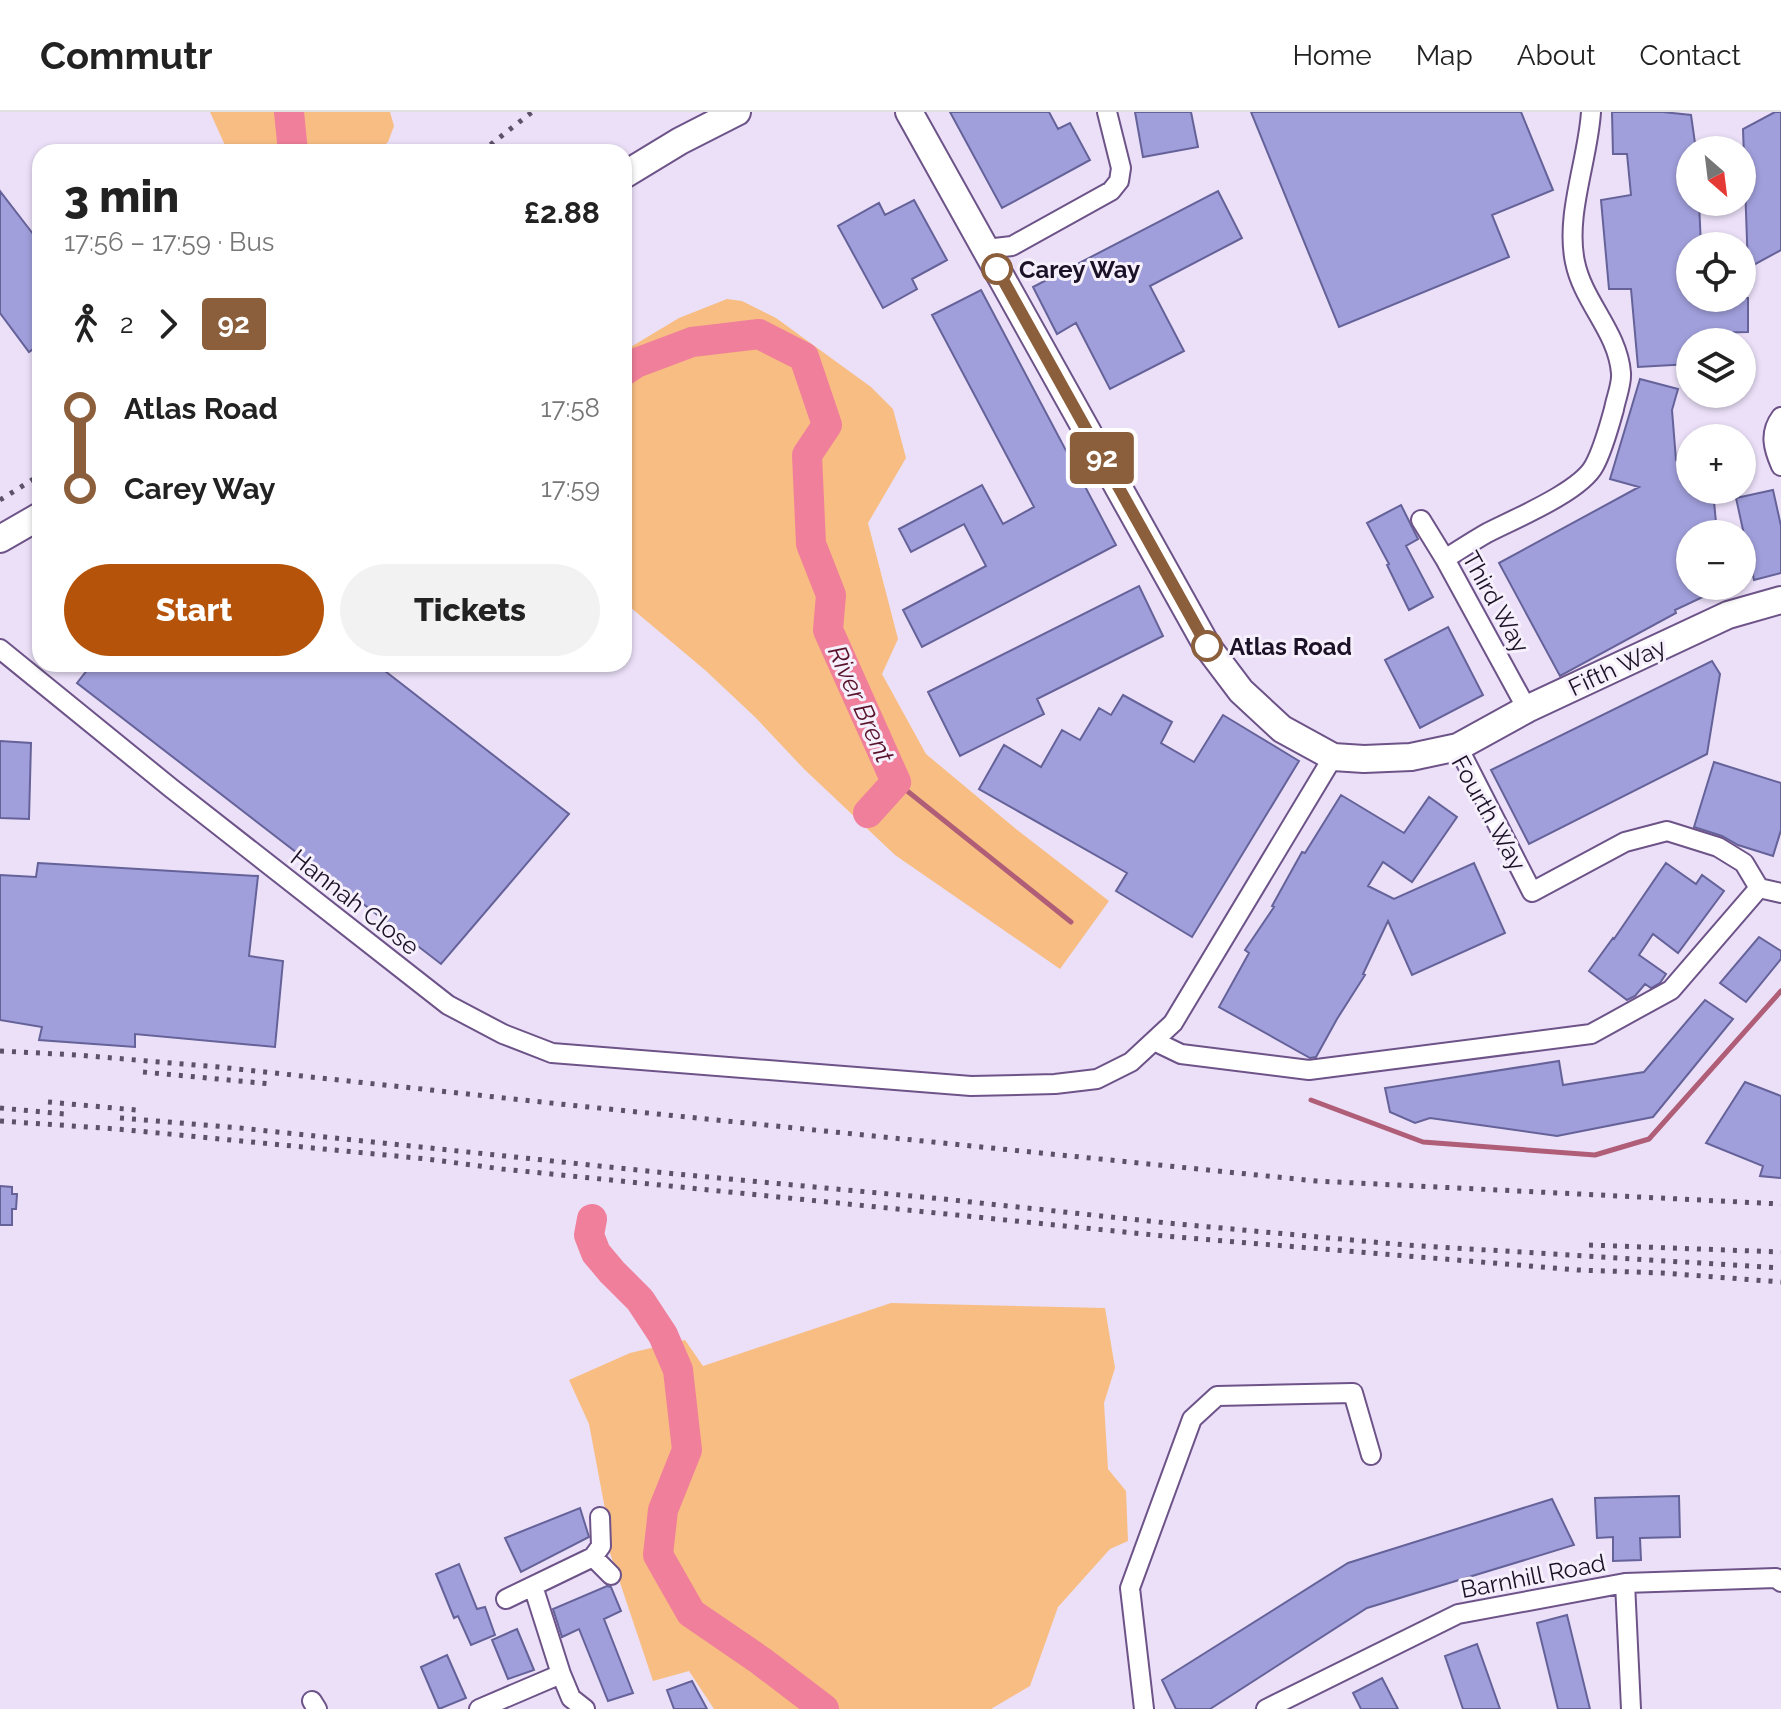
<!DOCTYPE html>
<html lang="en">
<head>
<meta charset="utf-8">
<style>
  body { margin:0; font-family:Raleway,sans-serif; background:#f2f2f2; color:#222; height:100vh; display:flex; flex-direction:column; font-size:30px; white-space:nowrap }
  * { box-sizing:border-box; margin:0 }
  p { font-size:26px; color:#767676 }
  .icon { flex:none; width:44px; height:44px; fill:none; stroke:currentColor; stroke-width:2; stroke-linecap:round; stroke-linejoin:round }
  .map { position:relative; flex:1; overflow:hidden }
  .side { position:absolute; left:32px; top:32px; width:600px; height:528px; display:flex; flex-direction:column; background:#fff; border-radius:24px; box-shadow:0 2px 6px #0004 }
  .side>* { flex:none }
  .badge { padding:0 16px; border-radius:6px; font-size:28px; line-height:52px }
  .needle { width:52px; rotate:152deg }
  .fabs { position:absolute; left:1676px; top:24px; display:grid; gap:16px }
  .fabs a { display:grid; place-items:center; width:80px; height:80px; border-radius:50%; background:#fff; box-shadow:0 2px 6px #0004; font-size:40px }
  .map>.badge { position:absolute; translate:-50% -50%; box-shadow:0 0 0 4px #fff }
  .legs { display:flex; align-items:center; gap:12px; height:88px; padding:0 32px; font-size:26px }
  .legs p { margin-inline-start:auto }
  .head { display:flex; align-items:center; justify-content:space-between; height:136px; padding:0 32px }
  h1 { font-size:44px; font-weight:800; line-height:60px }
  .cta { display:flex; gap:16px; margin-top:auto; padding:16px 32px }
  .cta a { flex:1; height:92px; border-radius:48px; background:#b45309; color:#fff; font-size:32px; font-weight:800; line-height:92px; text-align:center }
  .cta a+a { background:#f2f2f2; color:#222 }
  ul { padding:0 32px; list-style:none }
  li { display:flex; align-items:center; gap:28px; height:80px; font-size:30px }
  li i { display:grid; place-items:center; width:12px; height:100%; margin:0 10px; background:currentColor }
  li i::after { content:''; width:20px; height:20px; margin:-10px; border:6px solid; border-radius:50%; background:#fff }
  li p { margin-inline-start:auto }
  li:first-child i { background:linear-gradient(#0000 50%,currentColor 0) }
  li:last-child i { background:linear-gradient(currentColor 50%,#0000 0) }
  header { display:flex; align-items:center; gap:48px; box-sizing:border-box; height:112px; padding:0 40px; background:#fff; border-bottom:2px solid #e0e0e0 }
  header strong { font-size:38px }
  nav { display:flex; gap:44px; margin-inline-start:auto; font-size:28px }
  .map>svg:first-child { display:block }
  .green { fill:#f8bd83 }
  .lines { fill:none; stroke-linecap:round; stroke-linejoin:round }
  .stream { stroke:#b05e78; stroke-width:5 }
  .river { stroke:#f07f9b; stroke-width:30 }
  .building { fill:#a19fdb; stroke:#656299; stroke-width:2 }
  .street-casing { stroke:#6d5388; stroke-width:22 }
  .secondary-casing { stroke:#6d5388; stroke-width:30 }
  .street { stroke:#fff; stroke-width:18 }
  .secondary { stroke:#fff; stroke-width:26 }
  .rail { stroke:#5c5268; stroke-width:5; stroke-dasharray:4 8; stroke-linecap:butt }
  .line-1-casing { stroke:#fff; stroke-width:18 }
  .line-1 { stroke:#8b5e3c; stroke-width:12 }
  .stop-1-dot { fill:#fff; stroke:#8b5e3c; stroke-width:4 }
  .labels { text-anchor:middle; dominant-baseline:central; stroke-width:6; stroke-linejoin:round; paint-order:stroke }
  .stop-label { font-size:24px; font-weight:bold; fill:#1c1227; stroke:#f5f0fc; text-anchor:start }
  .street-label { font-size:24px; fill:#1c1227; stroke:#f5f0fc }
  .water-label { font-size:26px; font-style:italic; fill:#581229; stroke:#f5f0fc }
</style>
</head>
<body>
<header>
<strong>Commutr</strong>
<nav><a>Home</a><a>Map</a><a>About</a><a>Contact</a></nav>
</header>
<div class="map">
<svg width="1781" height="1597" viewBox="0 0 1781 1597">
  <rect width="100%" height="100%" fill="#ebe0f8"/>
  <path class="green" d="M210,0h180l4,14 -6,16 -12,10h-148z
    M727,187l15,2 34,17 95,69 22,22 13,49 -38,65 30,116 -16,35 44,80 90,75 93,72 -49,68 -165,-114 -91,-86 -48,-51 -51,-48 -81,-68v-251l55,-33z
    M891,1191l214,5 10,60 -11,35 4,66 18,22 2,50 -18,8 -52,58 -28,79 -39,23h-277l-25,-38 -36,10 -52,-155 4,-17 -16,-85 -20,-44 61,-27 55,-13 18,26z"/>
  <g class="lines">
    <path class="stream" d="M896,670l175,140
      M1311,988l112,42 172,13 54,-16 132,-148"/>
    <path class="river" d="M289,0l4,40
      M624,259l12,-8 56,-21 67,-8 45,23 23,68 -20,30 4,89 20,51 -3,35 68,152 -28,31
      M592,1107l-3,16 7,18 16,19 28,28 23,35 15,35 9,80 -24,60 -5,45 33,58 70,48 63,48"/>
  </g>
  <path class="building" d="M950,0h99l9,17 12,-6 20,37 -88,48z
    M1135,0h56l7,35 -55,10z
    M1251,0h270l32,78 -61,25 17,42 -170,70z
    M1612,0h51l28,3 5,35h-6v52h9l2,44h-11v52h58v34l-44,1v9h-14v22l-52,3 -7,-78h-22l-8,-89 30,-5 -4,-41h-14z
    M1775,0h6v138l-33,18 -5,-139z
    M0,79l40,52v101l-11,8 -29,-39z
    M1218,79l24,47 -92,48 34,65 -74,38 -34,-66 -19,11 -24,-47z
    M914,88l33,60 -35,19 5,10 -34,19 -45,-82 41,-23 6,12z
    M981,178l135,255 -194,102 -19,-37 83,-44 -22,-42 -53,28 -12,-23 83,-44 21,39 31,-17 -102,-192z
    M1640,267l38,10 -6,21 4,50 14,5v25h23l4,44h-27v52h36l-51,24 1,3 -116,63 -61,-113 140,-76 -29,-8z
    M1773,378l8,36v47l-27,7 -18,-82z
    M1401,393l17,34 -12,7 27,51 -24,13 -22,-45 2,-1 -22,-41z
    M1139,474l24,50 -126,63 7,15 -84,42 -32,-64z
    M1448,515l35,68 -63,33 -35,-68z
    M1712,549l8,13 -13,80 -178,90 -38,-74z
    M92,552h284l193,150 -128,150 -364,-281z
    M1123,583l49,27 -11,21 33,19 29,-47 76,46 -107,176 -76,-46 11,-18 -148,-84 25,-44 37,22 21,-37 18,10 19,-32 12,7z
    M0,629l31,2 -2,76 -29,-1z
    M1714,650l67,21v47l-8,26 -35,-11 -16,-9 -28,-9z
    M1341,683l63,38 25,-36 28,20 -45,65 -29,-20 -15,24 26,13 80,-36 31,70 -93,42 -24,-54 -25,53 2,1 -28,44 -21,38 -6,1 -91,-51 30,-54 -4,-3 29,-43 -2,-1 30,-54 3,1z
    M38,751l220,13 -9,80 34,5 -8,86 -140,-13v13l-96,-7 3,-13 -42,-7v-145l36,2z
    M1666,751l30,21 6,-9 22,16 -46,62 -25,-19 -14,21 27,19 -6,9 -9,5 -6,-4 -10,12 -8,4 -38,-29 24,-33 1,1z
    M1759,825l22,14v8l-35,43 -26,-19z
    M1705,888l28,19 -80,98 -96,19 -127,-18 -15,5 -25,-11 -5,-24 174,-27 4,24 81,-13z
    M1745,970l36,14v82l-21,-2 3,-10 -57,-23z
    M0,1074l12,1v7h5l-1,15h-4v16h-12z
    M1679,1384l1,41 -40,1 1,22 -28,1v-24l-16,1 -2,-40z
    M1552,1387l22,46 -207,63 -157,101h-34l-14,-29 186,-117z
    M580,1396l9,29 -68,35 -16,-34z
    M459,1452l18,45 8,-2 10,28 -24,10 -13,-29 -4,2 -18,-44z
    M607,1474l4,1 10,24 -17,8 29,74 -25,8 -29,-72 -17,8 -9,-28z
    M1567,1503l23,94h-32l-21,-86z
    M517,1517l17,41 -26,9 -16,-39z
    M1477,1532l23,65h-37l-18,-53z
    M447,1543l19,43 -27,11 -18,-42z
    M1382,1566l16,31h-37l-8,-16z
    M692,1569l15,28h-33l-7,-19z"/>
  <g class="lines">
    <defs>
      <path id="street" d="M986,137l26,-3 99,-55 8,-10 2,-13 -14,-56
        M1781,305c-12,16 -8,31 0,49
        M1421,408l24,39 82,150
        M1445,447c14,-9 28,-18 42,-26 27,-14 93,-41 107,-67 9,-16 15,-39 20,-57 2,-11 8,-25 7,-36 -3,-41 -38,-71 -46,-111 -10,-47 13,-102 16,-150
        M0,537l171,139 277,217 55,29 49,19 419,33 84,-2 42,-5 34,-17 42,-39 160,-266
        M1458,635l74,145 93,-50 42,-11 51,16 26,16 15,25 22,5
        M1154,929l27,13 128,16 282,-36 80,-44 88,-102
        M593,1445l8,-11 -1,-29
        M1625,1471l6,126
        M533,1474l28,88 10,24 14,11
        M506,1487l87,-42 18,18
        M312,1589l5,8
        M479,1597l82,-35
        M1144,1597l-14,-121 62,-169 25,-23 136,-3 18,62
        M1266,1597l192,-95 167,-31 151,-5 5,4"/>
      <path id="secondary" d="M909,0l298,534 34,45 41,38 51,28 31,2 47,-2 47,-10 69,-38 201,-94 53,-15
        M624,63l56,-34 57,-29
        M0,427l40,-23"/>
    </defs>
    <use href="#street" class="street-casing"/>
    <use href="#secondary" class="secondary-casing"/>
    <use href="#street" class="street"/>
    <use href="#secondary" class="secondary"/>
    <path class="rail" d="M481,40l51,-40
      M0,388l40,-25
      M0,939l77,4 142,12 350,38 747,76 465,23
      M143,960l128,12
      M48,990l88,8
      M0,996l64,6
      M120,1006l120,10 436,46 267,25 224,24 239,22 375,23
      M0,1009l117,8 310,30 75,10 662,67 414,34 85,3 118,9
      M1589,1133l192,7"/>
  </g>
  <g class="lines">
    <defs>
      <path id="line-1" d="M997,157l210,377"/>
    </defs>
    <use href="#line-1" class="line-1-casing"/>
    <use href="#line-1" class="line-1"/>
  </g>
  <g class="stop-1-dot">
    <circle cx="997" cy="157" r="14"/>
    <circle cx="1207" cy="534" r="14"/>
  </g>
  <g class="labels">
    <g class="stop-label">
      <text x="1019" y="157">Carey Way</text>
      <text x="1229" y="534">Atlas Road</text>
    </g>
    <g class="street-label">
      <text transform="translate(1496 490) rotate(61)">Third Way</text>
      <text transform="translate(1617 555) rotate(-25)">Fifth Way</text>
      <text transform="translate(1489 701) rotate(61)">Fourth Way</text>
      <text transform="translate(355 790) rotate(38)">Hannah Close</text>
      <text transform="translate(1533 1464) rotate(-11)">Barnhill Road</text>
    </g>
    <g class="water-label">
      <text transform="translate(861 592) rotate(66)">River Brent</text>
    </g>
  </g>
</svg>
<div class="fabs">
<a><svg class="needle" viewBox="-14 -14 28 28"><path d="M0-13l5 13h-10z" fill="#e53935"/><path d="M0 13l5-13h-10z" fill="#767676"/></svg></a>
<a><svg class="icon" aria-label="locate" viewBox="0 0 24 24"><circle cx="12" cy="12" r="6"/><path d="M12 2v4M12 18v4M2 12h4M18 12h4"/></svg></a>
<a><svg class="icon" aria-label="layers" viewBox="0 0 24 24"><path d="M12 4l9 5-9 5-9-5zM3 14l9 5 9-5"/></svg></a>
<a>+</a>
<a>−</a>
</div>
<b class="badge" style="left:1102px;top:346px;background:#8b5e3c;color:#fff">92</b>
<section class="side">
<div class="head"><div><h1>3 min</h1><p>17:56 – 17:59 · Bus</p></div><b>£2.88</b></div>
<div class="legs"><svg class="icon" aria-label="walk" viewBox="0 0 24 24"><circle cx="13" cy="4" r="2"/><path d="M13 8l-2 6 4 7M11 14l-3 7M7 12l3-4h3l4 4"/></svg>2<svg class="icon" aria-label="forward" viewBox="0 0 24 24"><path d="M9 5l7 7-7 7"/></svg><b class="badge" style="background:#8b5e3c;color:#fff">92</b></div>
<ul>
<li><i style="color:#8b5e3c"></i><b>Atlas Road</b><p>17:58</p></li>
<li><i style="color:#8b5e3c"></i><b>Carey Way</b><p>17:59</p></li>
</ul>
<div class="cta"><a>Start</a><a>Tickets</a></div>
</section>
</div>
</body>
</html>
